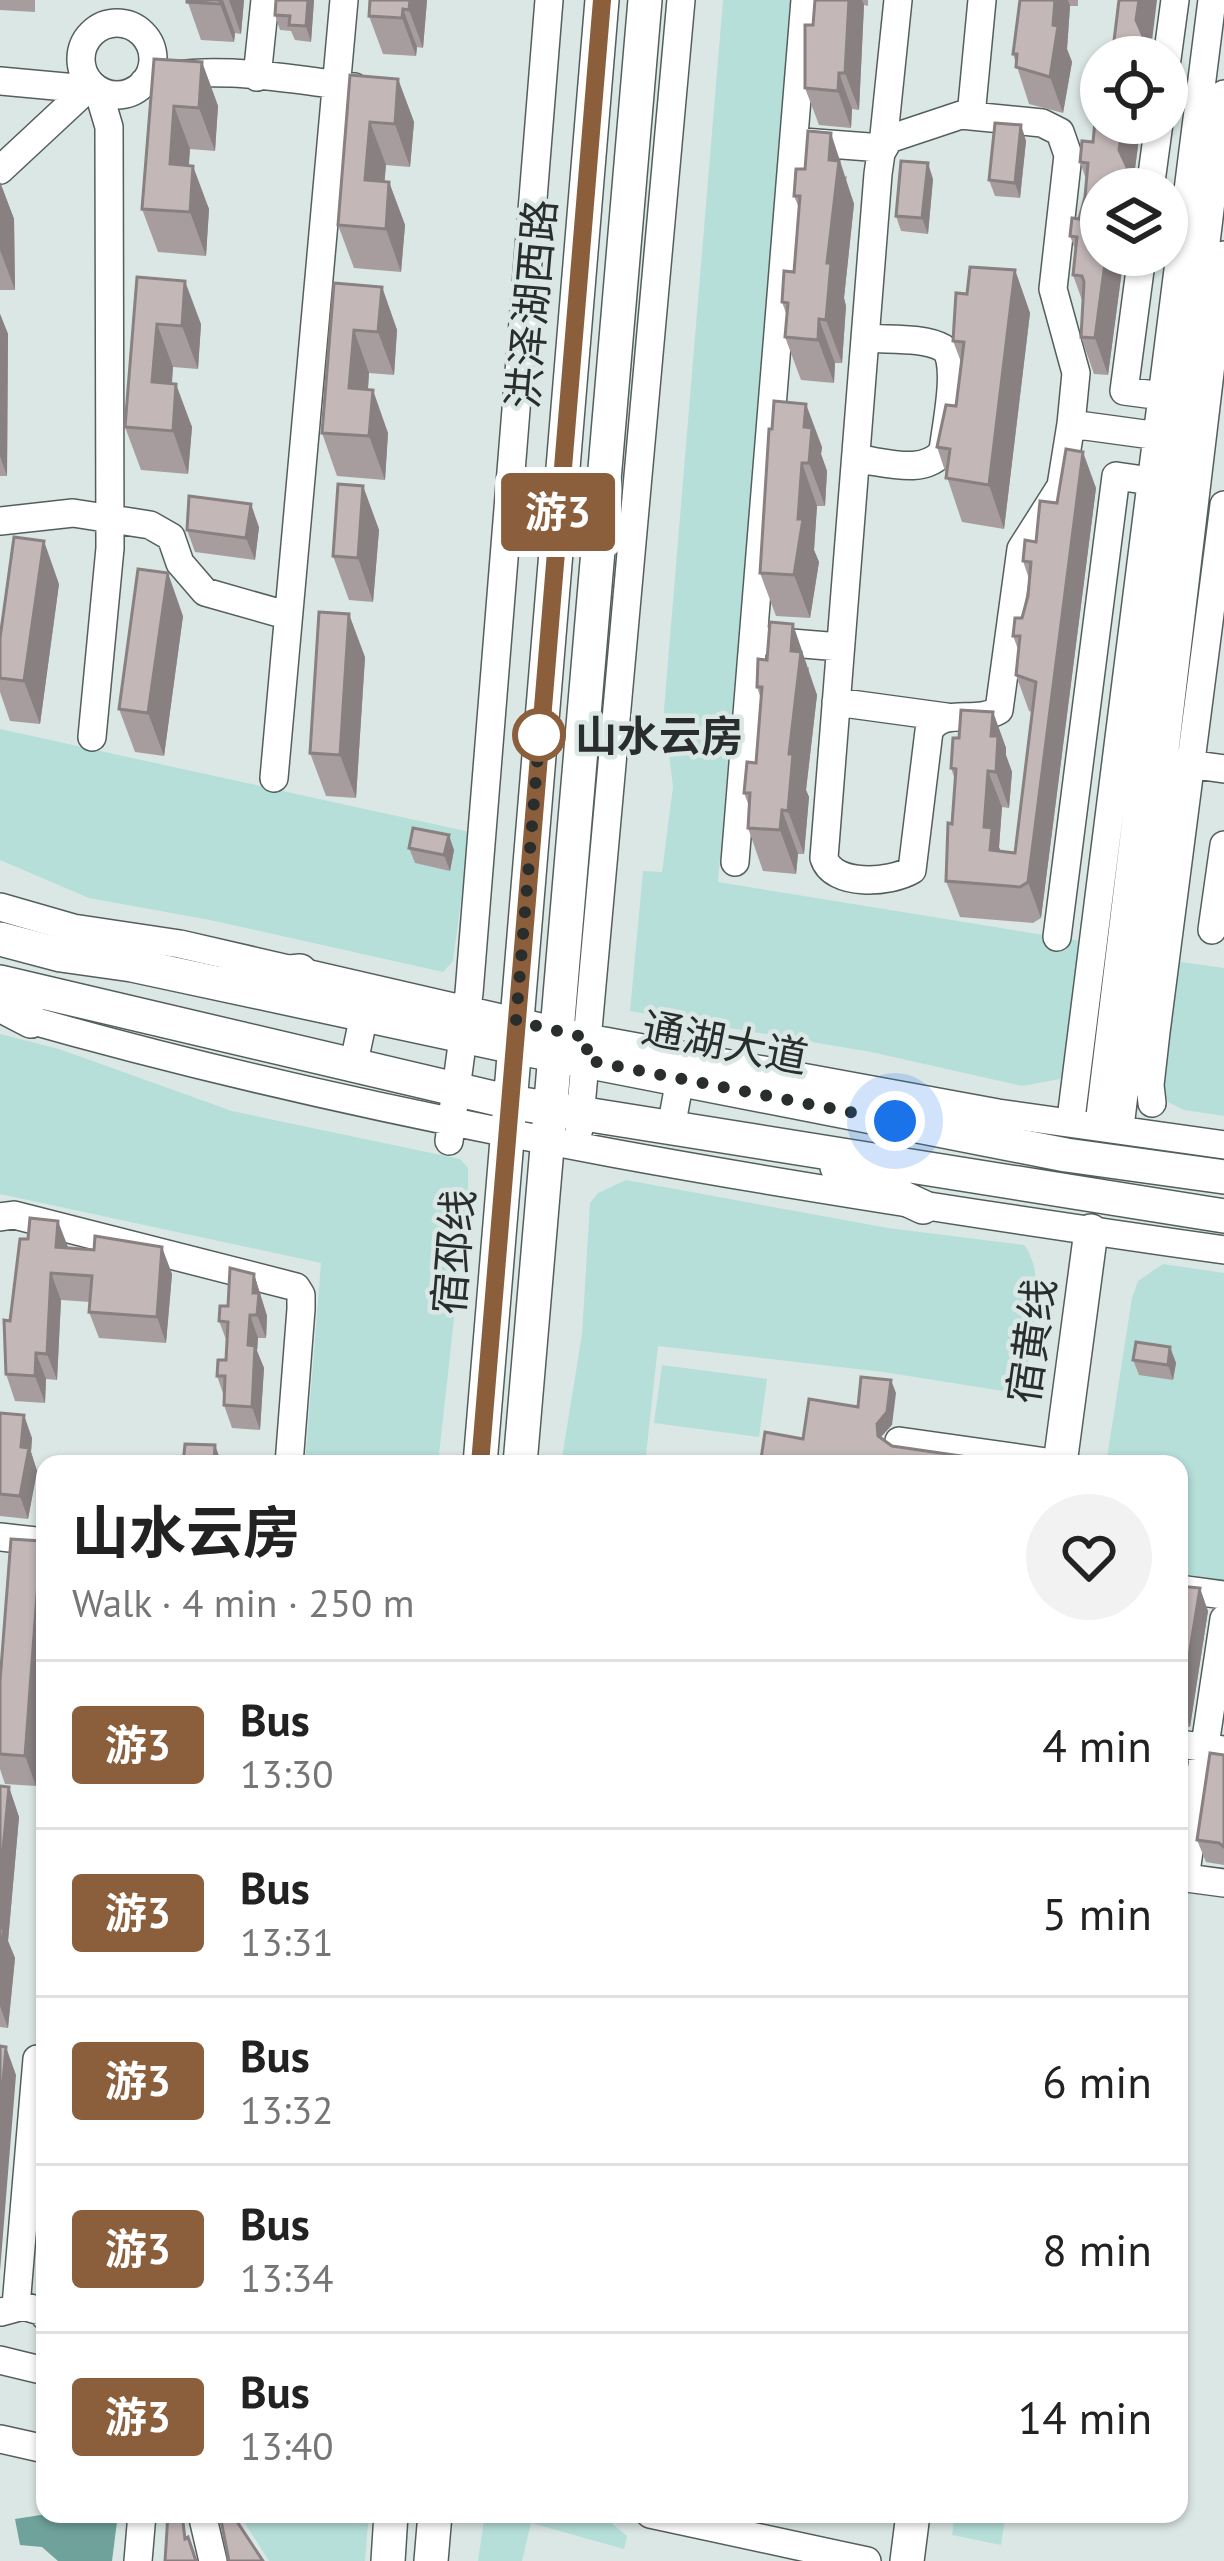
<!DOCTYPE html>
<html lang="en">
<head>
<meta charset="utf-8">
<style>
  body { margin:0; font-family:"PT Sans","Noto Sans SC",sans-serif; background:#f2f2f2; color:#222; height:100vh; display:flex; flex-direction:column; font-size:45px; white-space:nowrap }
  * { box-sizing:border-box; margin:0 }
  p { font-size:39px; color:#767676 }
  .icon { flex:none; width:66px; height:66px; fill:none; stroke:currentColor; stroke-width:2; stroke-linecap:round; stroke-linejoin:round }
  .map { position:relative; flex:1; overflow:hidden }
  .details { position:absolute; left:36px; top:1455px; width:1152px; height:1068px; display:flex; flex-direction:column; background:#fff; border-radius:24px; box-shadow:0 3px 9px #0004 }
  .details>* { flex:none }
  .badge { padding:0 24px; border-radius:9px; font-size:42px; line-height:78px }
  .buttons { position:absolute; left:1080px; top:36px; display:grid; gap:24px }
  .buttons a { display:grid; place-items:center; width:108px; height:108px; border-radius:50%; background:#fff; box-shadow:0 3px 9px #0004; font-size:60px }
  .you { position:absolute; width:60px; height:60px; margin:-30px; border:9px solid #fff; border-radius:50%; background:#1a73e8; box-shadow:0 0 0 18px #1a73e833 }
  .map>.badge { position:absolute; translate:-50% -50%; box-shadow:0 0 0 6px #fff }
  .round { display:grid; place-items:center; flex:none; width:126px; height:126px; border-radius:63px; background:#f2f2f2 }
  .head { display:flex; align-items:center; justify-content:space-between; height:204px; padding:0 36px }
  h1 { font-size:57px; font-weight:700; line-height:90px }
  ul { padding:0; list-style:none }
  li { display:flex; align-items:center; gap:36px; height:168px; padding:0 36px; border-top:3px solid #e0e0e0 }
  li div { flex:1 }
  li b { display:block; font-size:45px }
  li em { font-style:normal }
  li .badge { min-width:132px; font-weight:700; text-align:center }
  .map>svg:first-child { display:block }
  .green { fill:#b6dfd9 }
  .water { fill:#6ea29b }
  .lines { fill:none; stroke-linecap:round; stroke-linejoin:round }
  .minor-casing { stroke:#545f5d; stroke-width:30 }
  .major-casing { stroke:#545f5d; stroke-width:36 }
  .minor { stroke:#fff; stroke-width:27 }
  .major { stroke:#fff; stroke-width:33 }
  .wall { fill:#a89d9e }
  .shaded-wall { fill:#888081 }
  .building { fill:#c3b7b8; stroke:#888081; stroke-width:3 }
  .line-casing { stroke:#fff; stroke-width:27 }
  .line { stroke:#8b5e3c; stroke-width:18 }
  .walk { stroke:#292e2d; stroke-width:12; stroke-dasharray:0 21.6 }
  .stop-dot { fill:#fff; stroke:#8b5e3c; stroke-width:6 }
  .labels { text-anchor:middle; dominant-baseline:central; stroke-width:9; stroke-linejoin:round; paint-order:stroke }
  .street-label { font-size:42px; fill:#292e2d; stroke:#dbe7e5 }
  .stop-label { font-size:42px; font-weight:bold; fill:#292e2d; stroke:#dbe7e5; text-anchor:start }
</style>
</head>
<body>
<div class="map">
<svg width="1224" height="2561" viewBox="0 0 1224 2561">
  <rect width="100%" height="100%" fill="#dbe7e5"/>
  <path class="green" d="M723,0h70l-75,882 375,61 -19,122 -14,14 -38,7 -151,-34 -241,-41 13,-140 19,1 11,-85 -9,-77z
    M0,729l470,103 -17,129 -10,11 -233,-52 -121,-22 -89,-38z
    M1174,961l50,7v148l-40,-6 -16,-8 -8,-20z
    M0,1034l59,15 173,62 228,48 8,9v24l-30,272h-133l16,-201 -321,-69z
    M626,1180l262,48 136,17c26,32 4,108 -1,149l-140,-22 -225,-26 -13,118h-84l21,-130 8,-131 8,-10z
    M1163,1264l61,9v315l-45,-6v-118h-73l26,-166 6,-17z
    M662,1365l105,14 -8,58 -105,-14z
    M239,2514h126l3,10 -3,37h-96z
    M485,2514h105l14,3 23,19 -3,13 -93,-26 -9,38h-44z
    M955,2514l50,4 -4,27 -49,-10z"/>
  <path class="water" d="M47,2514h71l-6,47h-54l-16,-14 -22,-2 -5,-26z"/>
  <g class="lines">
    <defs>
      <path id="minor" d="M81 59a36 36 0 1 1 72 0a36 36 0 1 1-72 0Z
        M1167,59l8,-59
        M257,77l8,-77
        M0,81l98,9 11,37 1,421 -18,189
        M144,82c58,-20 148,-3 210,5
        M971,116l11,-116
        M803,142l79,6
        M883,145l15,-145
        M0,170l87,-81
        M1150,189l9,-66
        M1142,255l-18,136 38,5
        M1071,424l-10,62 -40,63 -22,161c-24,15 -55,-4 -70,21l-17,139c-22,13 -79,17 -88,-12l54,-684 3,-21 8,-14 72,-24 81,8 18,9 8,23 -15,134 23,84 -5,51 110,15
        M858,459c27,3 67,17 85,-8 2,-21 18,-92 0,-103 -19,-11 -54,-8 -76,-10
        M0,521l73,-8 77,12 21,12 9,26 25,29 81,23
        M767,641l73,6
        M836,702l110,15
        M1174,762l50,7
        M274,778l70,-778
        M735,862l70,-862
        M0,907l73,21 107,16 408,94 410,75 226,32
        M1212,930l12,-85
        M1057,937l59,-461 35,5
        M16,1016c395,113 802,176 1208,234
        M353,1067l11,-52
        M1152,1103l-2,-18 6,-53 68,-527
        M1072,1111l140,-1111
        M1100,1116l124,-1022
        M1121,1119l103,-864
        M671,1128l9,-49
        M579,1129l102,-1129
        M449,1141l20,-148 80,-993
        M0,1217l14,-2 282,72 5,8v14l-12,155
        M899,1441l161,23
        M0,1537l45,5
        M1179,1589l45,6
        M1179,1744l45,6
        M1179,1877l45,6
        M1185,1878l39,-259
        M16,2306l21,-247
        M1,2312l22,-6 21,6 1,4
        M0,2360l45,11
        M0,2439l45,10
        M202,2514l11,47
        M650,2514l217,47
        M138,2561l4,-47"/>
      <path id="major" d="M0,939l61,16 71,10 382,82 552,108 158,22
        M231,978l69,-7
        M0,982l510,120 714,114
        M0,1005l31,16
        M837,1167l86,40
        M480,1464l122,-1464
        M520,1464l125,-1464
        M1060,1464l31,-233
        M388,2561l3,-47
        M431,2561l4,-47
        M907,2561l6,-47"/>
    </defs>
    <use href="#minor" class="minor-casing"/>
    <use href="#major" class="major-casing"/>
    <use href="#minor" class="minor"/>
    <use href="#major" class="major"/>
  </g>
  <path class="wall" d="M0,0h35v12l-35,-2z
    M187,0h57l-3,34 -6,-1 -1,9 -33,-2z
    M276,0h38l-3,42 -16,-2 -4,-9 -11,-1 -5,-15z
    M370,0h57l-4,48 -6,-1 -1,9 -33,-2 -14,-38z
    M815,0h53v6l-4,-1 -5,105 -7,-1 -1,19 -32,-3 -14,-37z
    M1020,0h58v6h-8l-3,43 5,13 -9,51 -34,-9 -16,-50z
    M154,59l48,3 16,44 -3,45 -25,-2 -1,17 20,43 -3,47 -48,-4 -16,-43z
    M350,75l48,4 16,43 -4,45 -24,-2 -2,17h5l16,43 -4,47 -47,-4 -16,-43z
    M1101,123h40l-8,61 -32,71h23l-16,120 -14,-1 -13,-37 2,-34 -10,-28 2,-26 -5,-13 9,-17 6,-22 1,-18 -6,-17 13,-20z
    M1021,125l5,16 -6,57 -25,-2 -6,-16z
    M847,176l-1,5 8,23 -10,94 2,8 -4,57h-7l-1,20 -33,-3 -16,-43 2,-21 -5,-14 12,-30 5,-64 -5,-12z
    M933,179l-5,55 -27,-3 -5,-15z
    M0,182l14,37 1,71h-15z
    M1015,270l15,43 -26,216 -42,-7 -25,-75 19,-41 5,-44 -8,-21 14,-47z
    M137,277l64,47 -3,45 -25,-2 -1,17 20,43 -4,47 -47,-4 -16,-43z
    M334,283l48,4 15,43 -3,45 -25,-2 -1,16 20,44 -3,47 -48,-4 -15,-43z
    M0,314l8,20 -1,142h-7z
    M769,429l53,18 -1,7 6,17 -2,35h-8l-3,44 5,12 -9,56 -34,-2 -16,-43z
    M363,486l16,44 -6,72 -24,-2 -16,-44z
    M1096,488l-55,430 -8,5 -73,-6 -14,-36 9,-101 -4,-12 8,-30 34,-26 13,36v8l6,16 -3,36 -7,-1 -3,40 1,4 15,2 17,-141 -3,-1 -13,-36 2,-26 -5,-13 9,-18 7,-39 -6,-18 34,-58z
    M259,527l-4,33 -60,-8 -8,-22z
    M59,584l-19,140 -30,-3 -10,-29v-54z
    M183,616l-19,140 -29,-4 -16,-43z
    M365,657l-9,141 -30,-2 -16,-43z
    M809,667l-1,5 9,23 -11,95 3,7 -5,57h-6l-2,20 -33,-3 -15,-43 1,-22 -5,-13 12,-30 5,-64 -4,-12z
    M409,848l45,2 -4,21 -35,-8z
    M68,1248l104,26 -6,69 -67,-5 -10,-26 1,-10 -29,-2 -4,80 -11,-1 -1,24 -30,-2 -9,-27 4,-53z
    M254,1274l13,42 -1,22h-8l-1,13 7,17 -4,62 -28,-2 -8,-23v-9l-7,-20 9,-16 1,-18 -8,-21 9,-15z
    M1170,1347l6,16 -3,17 -34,-5 -6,-15z
    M0,1413l32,25 -1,14 6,19 -9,48 -28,-3z
    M45,1552v113l-9,121 -31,-2 -5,-15v-88z
    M1179,1586l29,25 -18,116h-11z
    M1224,1755v110l-18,-3 -9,-22z
    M0,1786l9,1 10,30 -11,124 7,17 -7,70 -8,-1z"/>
  <path class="shaded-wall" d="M220,0h3l12,33 -1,9 -14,-38z
    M229,0h15l-3,34z
    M308,0h6l-3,42 -5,-16z
    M410,0h17l-4,48 -14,-38z
    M849,0h13l2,5 -5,105 -14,-37z
    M1055,0h13l2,6 -3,43 5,13 -9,51 -13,-36z
    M1139,0h18l-7,57h-10l-4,-37z
    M403,9l14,38 -1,9 -14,-38z
    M202,62l16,44 -3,45 -16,-43z
    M839,73l13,36 -1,19 -13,-37z
    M398,79l16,43 -4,45 -15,-43z
    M174,106l16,43 -5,58 -15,-43z
    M370,122l16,43 -5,58 -16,-43z
    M1123,123h18l-8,61 2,5h-11l-5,-39z
    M1021,125l5,16 -6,57 -5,-15z
    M831,133l23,71 -10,94 2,8 -4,57 -16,-43 3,-160z
    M928,163l5,16 -5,55 -6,-16z
    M193,166l16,43 -3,47 -16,-44z
    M0,182l14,37 1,71 -15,-40z
    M389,182l16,43 -4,47 -15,-43z
    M1106,255h18l-16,120 -13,-37z
    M1015,270l15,43 -26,216 -15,-44z
    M185,281l16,43 -3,45 -16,-43z
    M382,287l15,43 -3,45 -16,-43z
    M0,314l8,20 -1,142 -7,-20z
    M819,319l16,44 -1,20 -16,-43z
    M157,324l16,43 -5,59 -16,-44z
    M354,330l15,43 -4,58 -16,-43z
    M176,384l16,43 -4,47 -15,-43z
    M373,390l15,43 -3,47 -16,-44z
    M806,404l16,43 -1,7 6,17 -2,35 -16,-43 -5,-36z
    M1083,452l13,36 -55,430 -13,-36z
    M802,463l15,43 -3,44 5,12 -9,56 -16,-43z
    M363,486l16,44 -6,72 -15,-44z
    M251,504l8,23 -4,33 -9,-22z
    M44,541l15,43 -19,140 -16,-43z
    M168,573l15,43 -19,140 -16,-43z
    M349,614l16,43 -9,141 -16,-43z
    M793,624l24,71 -11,95 3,7 -5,57 -16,-43 3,-160z
    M993,712l13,36v7l6,17 -3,36 -13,-36 -5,-36z
    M988,771l14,36 -3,40 6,17 -15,-14 -6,-23z
    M782,810l16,44 -2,20 -16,-44z
    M449,835l5,15 -4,21 -6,-16z
    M58,1221l10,26h-12z
    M162,1247l10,27 -6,69 -9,-26z
    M51,1273l10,27 -4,80 -10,-26z
    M254,1274l13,42 -1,22 -9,-23 -4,-22z
    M250,1315l8,23 -1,13 7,17 -4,62 -8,-23 -4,-62z
    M1170,1347l6,16 -3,17 -5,-15z
    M36,1353l10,26 -1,24 -10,-27z
    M891,1380l5,13 -4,32 -11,12 -3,-1 -1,-12z
    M24,1415l8,23 -1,14 6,19 -9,48 -8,-23z
    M215,1445l7,19h-8z
    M41,1541l4,11v113l-9,121 -11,-30z
    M1200,1588l8,23 -18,116 -9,-22z
    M1179,1759l4,11 -4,22z
    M9,1787l10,30 -11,124 7,17 -7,70 -8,-22v-125z
    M6,2047l10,28 -16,196v-154z"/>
  <path class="building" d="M187,0h33v4l-33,-2z
    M276,0h32l-2,26 -17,-1 1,-9 -15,-1z
    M370,0h40l-1,10 -6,-1 -1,9 -33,-2z
    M815,0h34l-4,73h-6l-1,18 -33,-3v-63h8z
    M1020,0h35l-2,25 5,1 -8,51 -34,-10 1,-13h-4z
    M1119,0h20l-3,20 7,16 -3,21h-28z
    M154,59l48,3 -3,46 -25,-2 -4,58 23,2 -3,46 -48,-3z
    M350,75l48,4 -3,45 -25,-2 -5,58 24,2 -3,47 -48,-4z
    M1097,101l4,1v21h22l-4,27 8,17 -3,22h-23v66h5l-11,83 -14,-1 3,-55 -2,-6 -9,-1 4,-38 -7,-1 2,-18 7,1 6,-22 3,-34 -8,-1 2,-21 11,1z
    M995,123l26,2 -6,58 -26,-3z
    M808,131l23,2 -2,27 10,1 -12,102h4l-5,57 -7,-1 -1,21 -33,-3 3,-34 -6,-1 2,-31 10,1 6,-76h-6l2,-27h9z
    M901,161l27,2 -6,55 -26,-2z
    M970,267l45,3 -26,215 -43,-7 4,-29 -13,-2 9,-42 10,1 8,-64 -11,-1 3,-48 11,1z
    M137,277l48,4 -3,45 -25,-2 -5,58 24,2 -3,47 -48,-4z
    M334,283l48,4 -4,45 -24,-2 -5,58 24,2 -4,46 -47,-3z
    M774,401l32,3 -2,23 8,1 -3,35h-7l-4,56h5l-9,56 -34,-2 9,-144h3z
    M1066,449l17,3 -55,430 -8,5 -74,-6 2,-58 4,1 4,-55 -5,-1 2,-30h6l2,-28 32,2 -2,24h7l-2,36 -8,-1 -4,56 8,1 -2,22 25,3 21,-171 -20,-7 4,-39h-7l2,-18h7l6,-22 3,-34 -8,-1 2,-21 11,2 4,-41 17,2z
    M338,484l25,2 -5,72 -25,-2z
    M189,496l62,8 -5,34 -59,-8z
    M14,537l30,4 -20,140 -24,-3v-40z
    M138,569l30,4 -20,140 -29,-4z
    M319,612l30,2 -9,141 -30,-2z
    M770,622l23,2 -2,27 10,1 -12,102h4l-5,57 -6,-1 -2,20 -32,-2 2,-35h-6l3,-31 9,1 6,-76h-5l1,-28 9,1z
    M413,828l36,7 -5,20 -35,-7z
    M30,1218l28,3 -2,26 38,3 1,-14 67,11 -5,70 -68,-5 3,-36 -41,-3 -4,81 -11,-1 -1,23 -29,-2 -2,-54 6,1 10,-82h8z
    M230,1268l24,6 -1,19h6l-2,22h-7l-2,30 7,1 -3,61 -28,-2 1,-29h-8l1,-16h8l2,-38 -9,-1 1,-15h8z
    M1136,1342l34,5 -2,18 -35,-5z
    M861,1377l30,3 -4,32 -10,12 1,12 14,10 90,13v5h-194l-27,-5 4,-27 38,7 6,-40 49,8z
    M0,1413l24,2 -3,32 8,1 -9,48 -20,-2z
    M185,1444l30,1 -1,19h-31z
    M11,1539l30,2 -16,215 -25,-2v-73z
    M1179,1586l21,2 -19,117 -2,-1z
    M1210,1753l14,2v92l-5,-4 -22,-3z
    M0,1786l9,1 -9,94z
    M0,1928h4l-4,39z
    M0,2046l6,1 -6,70z
    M168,2514h14l3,25 3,-2 8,24h-31z
    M221,2514h11l31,47h-34l-9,-46z"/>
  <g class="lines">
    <defs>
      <path id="line" d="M480,1464l122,-1464"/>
    </defs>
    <use href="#line" class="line-casing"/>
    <use href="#line" class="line"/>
    <path class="walk" d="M539,735l2,-19 -25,305 72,17 -2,22 309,61"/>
  </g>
  <circle class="stop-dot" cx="539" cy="735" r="24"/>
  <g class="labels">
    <g class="street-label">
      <text transform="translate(531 304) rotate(-85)">洪泽湖西路</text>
      <text transform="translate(725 1042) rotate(11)">通湖大道</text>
      <text transform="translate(453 1252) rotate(-85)">宿邳线</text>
      <text transform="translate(1031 1341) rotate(-82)">宿黄线</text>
    </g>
    <g class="stop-label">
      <text x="575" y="735">山水云房</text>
    </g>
  </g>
</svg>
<div class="buttons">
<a><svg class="icon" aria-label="locate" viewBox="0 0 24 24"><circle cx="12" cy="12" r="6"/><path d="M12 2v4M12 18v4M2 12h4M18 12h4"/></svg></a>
<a><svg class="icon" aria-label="layers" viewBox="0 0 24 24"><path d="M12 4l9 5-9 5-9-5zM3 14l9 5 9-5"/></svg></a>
</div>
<div class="you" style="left:895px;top:1121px"></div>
<b class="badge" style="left:558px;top:512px;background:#8b5e3c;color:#fff">游3</b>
<section class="details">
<div class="head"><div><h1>山水云房</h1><p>Walk · 4 min · 250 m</p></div><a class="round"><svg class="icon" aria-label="heart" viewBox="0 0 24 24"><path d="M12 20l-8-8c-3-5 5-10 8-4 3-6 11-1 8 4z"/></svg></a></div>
<ul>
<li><span class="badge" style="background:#8b5e3c;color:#fff">游3</span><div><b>Bus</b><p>13:30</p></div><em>4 min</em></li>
<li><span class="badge" style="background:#8b5e3c;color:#fff">游3</span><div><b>Bus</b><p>13:31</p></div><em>5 min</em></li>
<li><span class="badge" style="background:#8b5e3c;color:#fff">游3</span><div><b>Bus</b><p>13:32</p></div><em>6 min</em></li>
<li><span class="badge" style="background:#8b5e3c;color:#fff">游3</span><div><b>Bus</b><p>13:34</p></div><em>8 min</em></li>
<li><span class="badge" style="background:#8b5e3c;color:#fff">游3</span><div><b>Bus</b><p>13:40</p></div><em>14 min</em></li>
</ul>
</section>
</div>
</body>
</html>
